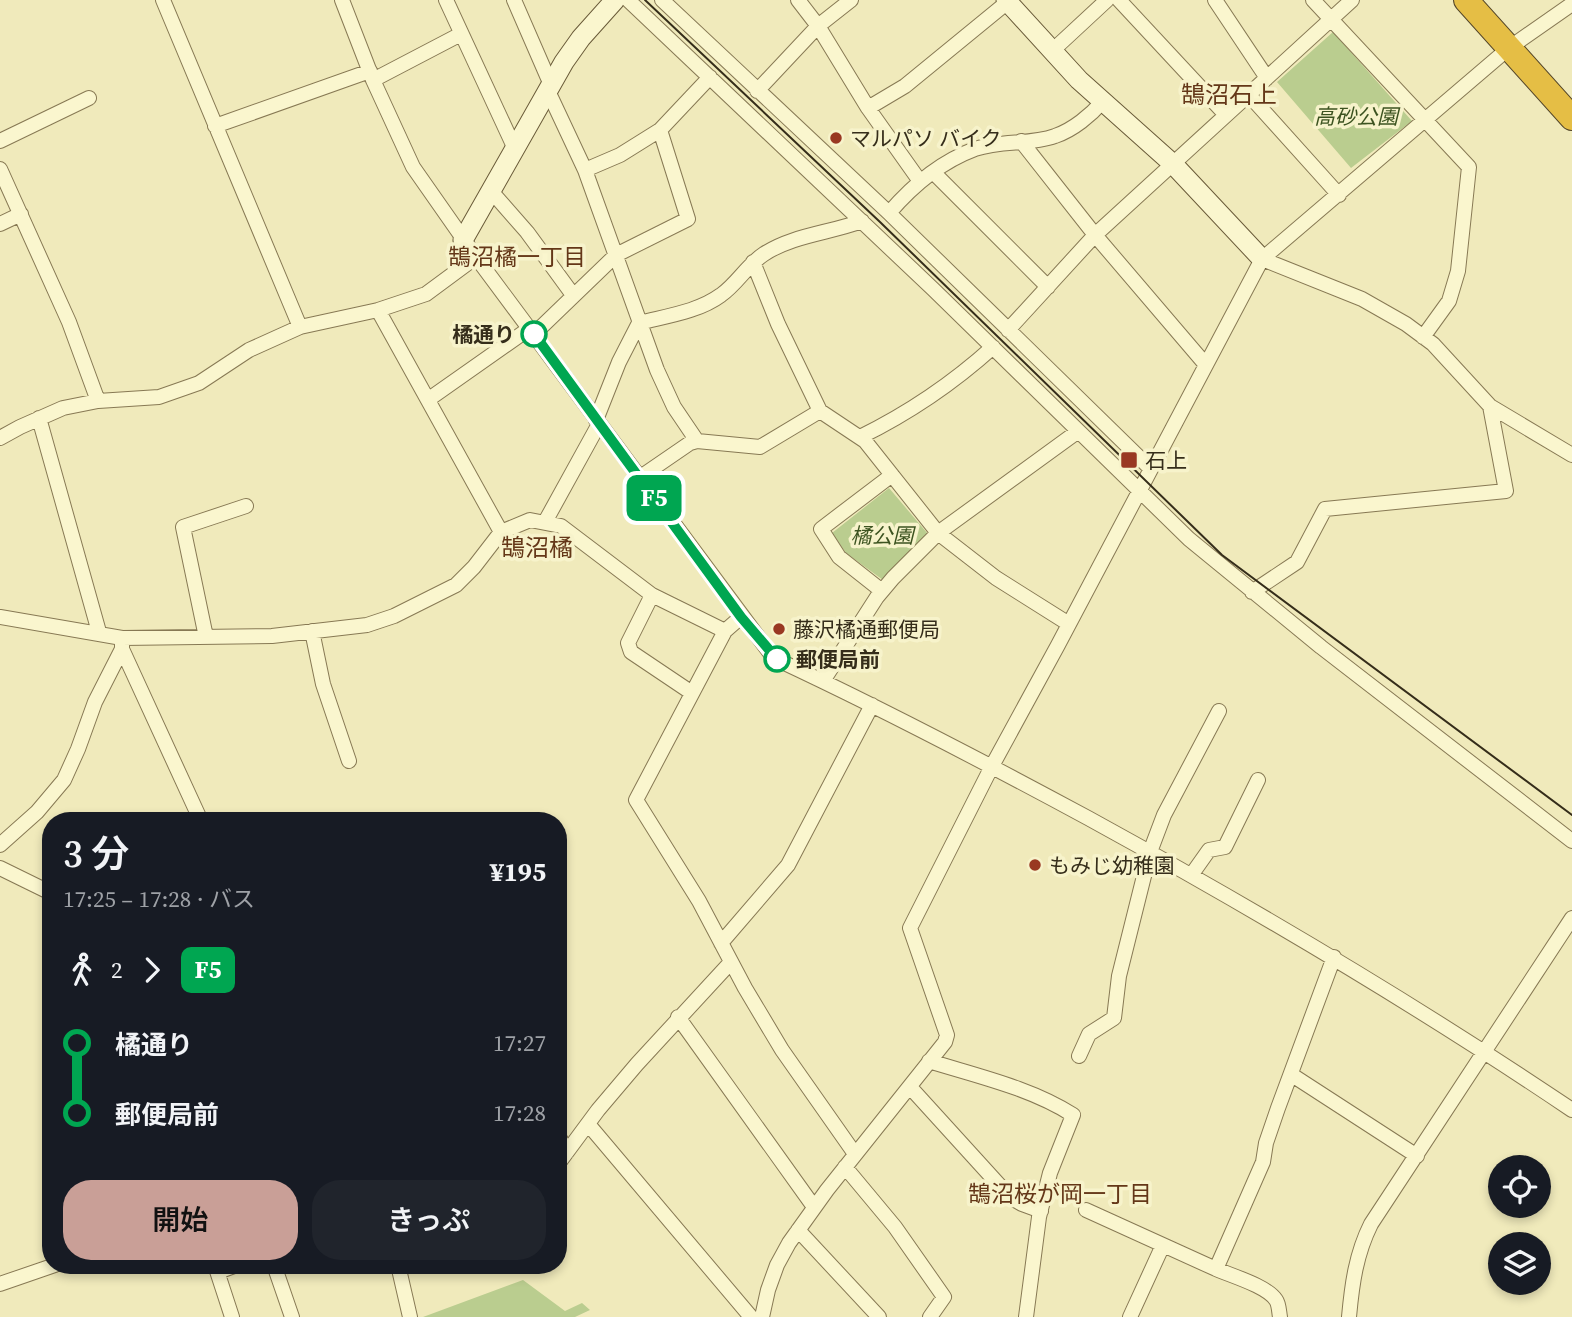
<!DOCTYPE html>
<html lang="ja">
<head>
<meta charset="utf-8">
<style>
  body { margin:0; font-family:"Source Serif 4","Noto Sans JP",serif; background:#20242c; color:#f1f3f6; height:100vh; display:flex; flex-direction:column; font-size:26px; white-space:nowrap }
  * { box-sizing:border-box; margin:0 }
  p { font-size:23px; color:#9ea1a6 }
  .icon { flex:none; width:38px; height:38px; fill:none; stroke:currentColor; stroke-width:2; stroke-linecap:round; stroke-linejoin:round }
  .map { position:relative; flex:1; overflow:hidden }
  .details { position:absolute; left:42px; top:812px; width:525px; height:462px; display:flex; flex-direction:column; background:#171b24; border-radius:28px; box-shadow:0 4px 10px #0003 }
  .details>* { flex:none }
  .badge { padding:0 14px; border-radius:10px; font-size:24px; line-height:46px }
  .buttons { position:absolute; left:1488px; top:1155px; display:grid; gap:14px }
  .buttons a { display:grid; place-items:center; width:63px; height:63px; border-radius:50%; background:#171b24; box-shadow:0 4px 10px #0003; font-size:35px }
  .map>.badge { position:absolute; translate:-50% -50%; box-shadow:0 0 0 4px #fff }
  .legs { display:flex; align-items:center; gap:10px; height:77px; padding:0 21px; font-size:23px }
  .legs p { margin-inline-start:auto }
  .summary { display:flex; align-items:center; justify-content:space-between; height:119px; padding:0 21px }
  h1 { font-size:38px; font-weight:600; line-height:52px }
  .cta { display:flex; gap:14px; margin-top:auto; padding:14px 21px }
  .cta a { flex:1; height:80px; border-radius:28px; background:#c99f97; color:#111; font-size:28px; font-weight:600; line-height:80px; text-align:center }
  .cta a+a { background:#20242c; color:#f1f3f6 }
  ul { padding:0 21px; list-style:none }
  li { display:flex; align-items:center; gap:24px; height:70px; font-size:26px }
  li i { display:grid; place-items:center; width:10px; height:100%; margin:0 9px; background:currentColor }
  li i::after { content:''; width:18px; height:18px; margin:-9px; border:5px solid; border-radius:50%; background:#171b24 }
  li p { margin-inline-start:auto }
  li:first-child i { background:linear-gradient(#0000 50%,currentColor 0) }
  li:last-child i { background:linear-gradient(currentColor 50%,#0000 0) }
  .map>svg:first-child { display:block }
  .green { fill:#bacd8f }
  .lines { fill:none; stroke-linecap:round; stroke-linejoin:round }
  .street-casing { stroke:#877954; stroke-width:16 }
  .secondary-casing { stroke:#695a38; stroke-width:21 }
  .highway-casing { stroke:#544629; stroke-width:26 }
  .street { stroke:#faf6ce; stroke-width:14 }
  .secondary { stroke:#faf6ce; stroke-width:19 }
  .highway { stroke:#e5be45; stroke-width:24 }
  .tram { stroke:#352d1a; stroke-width:2 }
  .line-1-casing { stroke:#fff; stroke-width:16 }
  .line-1 { stroke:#00a651; stroke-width:10 }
  .poi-dot { fill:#993822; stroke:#f7f3cb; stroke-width:2.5 }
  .stop-1-dot { fill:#fff; stroke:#00a651; stroke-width:3.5 }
  .labels { text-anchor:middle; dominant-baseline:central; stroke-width:7; stroke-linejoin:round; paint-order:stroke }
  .park-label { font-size:21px; font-style:italic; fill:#3c5320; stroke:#f7f3cb }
  .poi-label { font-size:21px; fill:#352d1a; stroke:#f7f3cb; text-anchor:start }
  .stop-label { font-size:21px; font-weight:bold; fill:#352d1a; stroke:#f7f3cb; text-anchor:end }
  .neighbourhood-label { font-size:23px; fill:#643718; stroke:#f7f3cb }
  .quarter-label { font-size:24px; fill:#643718; stroke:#f7f3cb }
</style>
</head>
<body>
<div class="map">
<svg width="1572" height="1317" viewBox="0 0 1572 1317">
  <rect width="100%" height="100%" fill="#f0eabb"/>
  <path class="green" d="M1333,32l79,89 -61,47 -74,-86z
    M889,488l39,46 -45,46 -37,-27 -14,-20z
    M523,1280l42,31 17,-8 8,7 -15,7h-152z"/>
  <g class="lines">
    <defs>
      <path id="street" d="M163,0l137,327
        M342,0l31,80 40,87 63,90 294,396 8,7c105,49 208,103 310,158 166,91 327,186 484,292
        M446,0l69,149
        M514,0l37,85
        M628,0l305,289 256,250 132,108 251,194
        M662,0l227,213 262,256
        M798,0l20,26 50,82 51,72
        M1119,0l107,115
        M1215,0l52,78
        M1313,0l156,167 -11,104 -9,30 -26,36
        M1052,51l55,-51
        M373,80l88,-46
        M548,91l37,79 72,200 17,37 23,34
        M757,91l61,-65 33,-26
        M1249,95l90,100
        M868,108l37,-22 105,-86
        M215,126l155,-55
        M0,141l89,-43
        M1021,141l74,94 111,130
        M0,169l69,153 29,79
        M585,170l35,-15 40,-25 50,-53
        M933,172l115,115
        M491,191l36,41 46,63
        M889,213c24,-28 51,-51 86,-64 26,-9 55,-4 80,-13 18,-6 36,-21 48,-35
        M0,224l21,-10
        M1262,259l100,40 44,25 27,20 57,62 82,49
        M753,262l25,62 42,87 45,30 73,92 58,45 73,46
        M378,310l123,222
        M1008,330l87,-95 257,-235
        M534,334l82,-79 72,-36 -28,-89
        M429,399l101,-71
        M39,418l60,214
        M596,420l23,-58 20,-39c27,-7 59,-11 82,-28 16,-11 26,-30 43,-41 29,-19 66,-21 98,-33
        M860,437c49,-24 92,-53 133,-90
        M0,438l20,-11 43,-19 35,-7 61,-4 40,-14 50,-33 51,-23 78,-17 48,-16 50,-37
        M639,478l51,-35 7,-2 63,6 60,-36
        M545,522l54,-98
        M882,591l-43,-34 -18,-28 71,-54
        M1252,592l45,-30 28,-53 181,-18 -16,-85
        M652,595l-24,48 3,9 61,41
        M0,617l122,21 150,-2 95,-11 27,-9 62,-31 18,-18 27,-35 29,-12 31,6 91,69 73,36 16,-14
        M312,631l11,53 26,77
        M725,631l-89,169 63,101 46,87 37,62 73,104
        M206,637l-23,-110 63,-21
        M122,643v6l79,172
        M823,681l54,-84 16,-19 45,-45 139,-101
        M0,845l37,-33 27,-32 14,-31 17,-47 27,-53
        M0,868l51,25
        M1192,874l17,-24 16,-3 33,-67
        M721,943l67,-78 84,-160
        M678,1017l136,190
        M1079,1056l10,-22 25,-16 5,-42 31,-124 14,-37 55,-104
        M929,1061c48,15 102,27 144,54l-23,58 -11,44 -13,100
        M1292,1075l125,81
        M910,1087l100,110 12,7 19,7
        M588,1124l163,193
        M558,1135l9,17
        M558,1164l40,-54 39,-46 94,-102
        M845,1167l50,60 49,70 -14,20
        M1086,1210l130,59 47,-107 3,-19 12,-35 56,-151
        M798,1230l81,87
        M215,1265l17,52
        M274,1265l18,52
        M398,1265l12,52
        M1216,1269c16,7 51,17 60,31 3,4 3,12 4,17
        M218,1272l19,-7
        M0,1284l55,-19
        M762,1317l6,-27 9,-25 12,-22 38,-53 118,-148 2,-7 -37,-107 82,-162 66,-121 204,-386 247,-211 63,-44
        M1130,1317l33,-72
        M1349,1317c3,-33 7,-63 22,-93l201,-306"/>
      <path id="secondary" d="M1006,0l73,80 94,84 89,95
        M463,240l101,-178 17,-24 34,-38"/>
      <path id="highway" d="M1466,0l106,118"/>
    </defs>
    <use href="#street" class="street-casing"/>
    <use href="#secondary" class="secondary-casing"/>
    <use href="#highway" class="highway-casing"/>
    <use href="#street" class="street"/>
    <use href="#secondary" class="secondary"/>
    <use href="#highway" class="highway"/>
    <path class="tram" d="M645,0l235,222 342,333 350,260"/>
  </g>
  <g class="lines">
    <defs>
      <path id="line-1" d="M534,334l207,283 36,42"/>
    </defs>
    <use href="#line-1" class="line-1-casing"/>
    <use href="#line-1" class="line-1"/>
  </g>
  <g class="poi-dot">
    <circle cx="836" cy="138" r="7"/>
    <rect x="1120" y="451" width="18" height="18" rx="3.5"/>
    <circle cx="779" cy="629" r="7"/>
    <circle cx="1035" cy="865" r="7"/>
  </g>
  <g class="stop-1-dot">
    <circle cx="534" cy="334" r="12"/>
    <circle cx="777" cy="659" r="12"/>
  </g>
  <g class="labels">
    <g class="park-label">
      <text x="1356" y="116">高砂公園</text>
      <text x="882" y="535">橘公園</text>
    </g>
    <g class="poi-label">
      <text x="850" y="138">マルパソ バイク</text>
      <text x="1145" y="460">石上</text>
      <text x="793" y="629">藤沢橘通郵便局</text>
      <text x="1049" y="865">もみじ幼稚園</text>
    </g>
    <g class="stop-label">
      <text x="515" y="334">橘通り</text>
      <text x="796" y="659" text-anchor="start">郵便局前</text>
    </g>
    <g class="neighbourhood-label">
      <text x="517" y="257">鵠沼橘一丁目</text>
      <text x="1060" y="1194">鵠沼桜が岡一丁目</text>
    </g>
    <g class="quarter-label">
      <text x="1229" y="94">鵠沼石上</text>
      <text x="537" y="547">鵠沼橘</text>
    </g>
  </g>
</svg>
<div class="buttons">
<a><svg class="icon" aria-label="locate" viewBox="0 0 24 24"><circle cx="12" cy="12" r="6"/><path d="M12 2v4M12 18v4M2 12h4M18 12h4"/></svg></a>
<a><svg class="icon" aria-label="layers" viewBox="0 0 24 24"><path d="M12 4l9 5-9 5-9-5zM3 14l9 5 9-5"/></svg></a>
</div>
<b class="badge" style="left:654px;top:498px;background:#00a651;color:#fff">F5</b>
<section class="details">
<div class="summary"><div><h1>3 分</h1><p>17:25 – 17:28 · バス</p></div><b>¥195</b></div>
<div class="legs"><svg class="icon" aria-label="walk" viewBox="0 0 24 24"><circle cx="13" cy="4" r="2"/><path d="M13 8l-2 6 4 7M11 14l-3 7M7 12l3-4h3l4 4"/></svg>2<svg class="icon" aria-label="forward" viewBox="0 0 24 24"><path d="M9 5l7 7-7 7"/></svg><b class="badge" style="background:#00a651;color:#fff">F5</b></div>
<ul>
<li><i style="color:#00a651"></i><b>橘通り</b><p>17:27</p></li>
<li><i style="color:#00a651"></i><b>郵便局前</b><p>17:28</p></li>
</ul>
<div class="cta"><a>開始</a><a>きっぷ</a></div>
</section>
</div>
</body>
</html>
